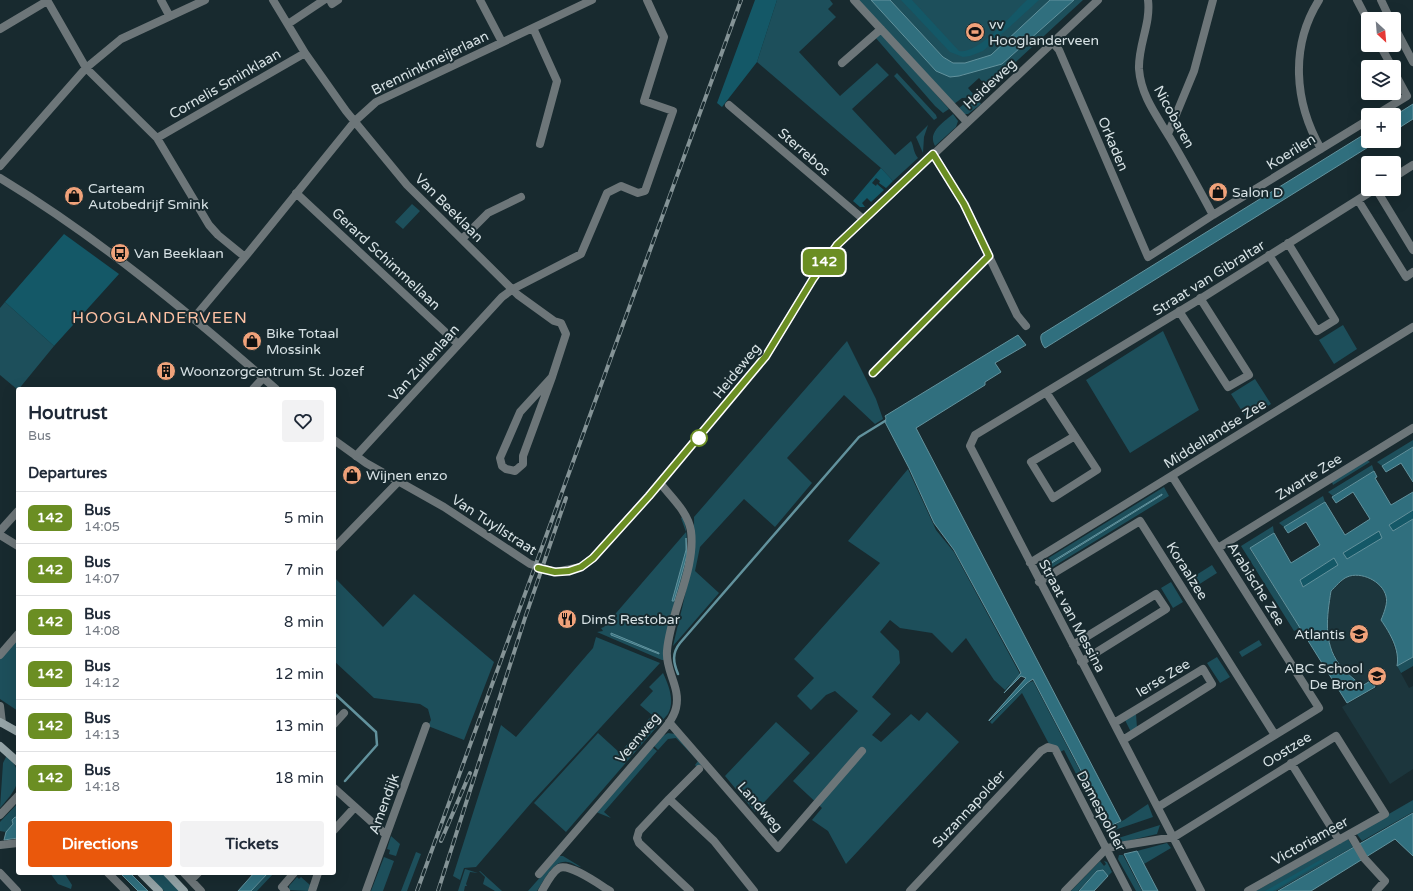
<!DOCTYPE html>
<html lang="en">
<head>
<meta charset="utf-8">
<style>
  body { margin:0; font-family:"Varela Round",sans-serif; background:#f2f2f3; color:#1f2937; height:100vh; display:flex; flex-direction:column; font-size:15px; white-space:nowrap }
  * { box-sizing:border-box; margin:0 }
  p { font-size:13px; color:#747a83 }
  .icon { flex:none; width:22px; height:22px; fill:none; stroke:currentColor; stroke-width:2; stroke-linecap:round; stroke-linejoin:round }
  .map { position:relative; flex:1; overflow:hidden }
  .side { position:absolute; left:16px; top:387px; width:320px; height:488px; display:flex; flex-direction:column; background:#fff; border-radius:4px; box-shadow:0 4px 16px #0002 }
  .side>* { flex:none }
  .badge { padding:0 8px; border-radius:6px; font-size:14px; line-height:26px }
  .needle { width:26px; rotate:154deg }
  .controls { position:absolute; left:1361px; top:12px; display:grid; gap:8px }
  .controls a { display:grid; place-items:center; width:40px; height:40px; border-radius:4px; background:#fff; box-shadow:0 4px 16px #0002; font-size:20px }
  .map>.badge { position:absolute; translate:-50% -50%; box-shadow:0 0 0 2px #fff }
  h2 { padding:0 12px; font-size:15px; line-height:36px }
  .round { display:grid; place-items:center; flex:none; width:42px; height:42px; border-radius:4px; background:#f2f2f3 }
  .headline { display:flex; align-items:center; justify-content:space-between; height:68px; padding:0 12px }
  h1 { font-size:19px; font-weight:700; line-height:30px }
  .primary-button { display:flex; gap:8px; margin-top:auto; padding:8px 12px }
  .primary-button a { flex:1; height:46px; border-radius:4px; background:#ea580c; color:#fff; font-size:16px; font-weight:700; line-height:46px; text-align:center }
  .primary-button a+a { background:#f2f2f3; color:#1f2937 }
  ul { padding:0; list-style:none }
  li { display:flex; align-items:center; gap:12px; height:52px; padding:0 12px; border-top:1px solid #e0e1e3 }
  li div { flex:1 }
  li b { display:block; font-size:15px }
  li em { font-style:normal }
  li .badge { min-width:44px; font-weight:700; text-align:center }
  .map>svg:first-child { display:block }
  .built { fill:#1c363d }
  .green { fill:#1d4f5b; fill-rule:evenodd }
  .forest { fill:#145867 }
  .water { fill:#306f7e; stroke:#62929d; fill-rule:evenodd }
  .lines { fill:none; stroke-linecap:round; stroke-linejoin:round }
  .stream { stroke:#62929d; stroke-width:2.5 }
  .minor { stroke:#6d7679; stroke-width:8 }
  .tertiary { stroke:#6d7679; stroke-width:8 }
  .secondary { stroke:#95a4a7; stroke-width:8 }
  .rail-casing { stroke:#849396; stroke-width:4 }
  .rail { stroke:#182a2f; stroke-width:2.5; stroke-dasharray:8; stroke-linecap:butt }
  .line-casing { stroke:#fff; stroke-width:9 }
  .line { stroke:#6b8e23; stroke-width:6 }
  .stop-dot { fill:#fff; stroke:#6b8e23; stroke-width:2 }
  .labels { text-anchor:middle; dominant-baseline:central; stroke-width:4; stroke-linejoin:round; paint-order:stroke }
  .poi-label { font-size:14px; fill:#d7e2e5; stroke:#182a2f; text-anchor:start }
  .street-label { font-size:14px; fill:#d7e2e5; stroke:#182a2f }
  .quarter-label { font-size:16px; letter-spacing:1px; fill:#fec1a4; stroke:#182a2f }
</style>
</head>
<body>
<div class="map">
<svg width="1413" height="891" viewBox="0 0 1413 891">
  <rect width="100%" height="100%" fill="#182a2f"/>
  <path class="built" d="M1363,575l15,8 8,13 -1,15 -3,9 7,12 9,27 -1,7 12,22 4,-2v83l-23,15 -48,-77 35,-20 -5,-7 -10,6 -23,-22 -11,-23 -1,-17 4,-33 16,-14z"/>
  <path class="green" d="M777,0h53l3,4 -5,5 8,8 -37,35 41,44 37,-33 12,12 -37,34 43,46 16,-14c3,5 2,11 7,17l-25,23 -12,-13 -124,-106z
    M858,0h13l65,71 23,5 5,-1 -11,-12 -10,-6 -53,-57h173l3,6 8,-6h9l-103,95 -6,-7 5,5 8,-6 -8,-9 -11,10 8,9 -14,1 -8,6z
    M880,34l3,1 66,74 -6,4 -8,-7 -60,-69z
    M897,73l39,42 1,3 -3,2 -40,-44z
    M979,101l2,3 -13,10h-4l-6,-5 7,-6z
    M953,114l5,7 -2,6 -21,19c-8,-14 9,-24 18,-32z
    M928,125l-4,12 -1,16 -7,-16z
    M412,204l8,7 -17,18 -8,-7z
    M5,302l49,44 -36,44 -18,-15v-67z
    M1343,325l14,24 -23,15 -15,-24z
    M1163,331l36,79 -69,43 -44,-73z
    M847,341l29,58 7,20 -8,5 -31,-29 -57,63 25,25 -37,44 -31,-28 -44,48 -5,24 24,22 -46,53c10,-43 22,-83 21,-129z
    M1255,379l16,25 -24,15 -16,-25z
    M1413,440v7l-31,19 -5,-4z
    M1367,460l3,2 -37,23 -1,-3z
    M1372,465l2,6 -41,25 -5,-4z
    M908,469l28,61 18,22 66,122 -15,16 -11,-10 -28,-42 -14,15 -20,-20 -32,-5 -10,-8 -10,12 19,19 1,12 -28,34 19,17 -19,21 9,7 30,-28 8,7 8,-9 32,30 -113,122 -18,-33 -16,-11 10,-12 -29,-27 65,-70 -23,-20 -9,4 -15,15 -14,-14 17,-18 -20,-19 86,-96 -32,-22z
    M1164,487l5,9 -118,72 1,3 -4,2 -6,-11zM1162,494v1l-109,68v-2z
    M1323,496l2,6 -41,25 -5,-4z
    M683,516c13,37 -10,105 -19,144h-2l-65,-28 6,-1 -2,-3 3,-1 82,-95 -5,-14z
    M1273,526l1,7 -24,16 50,79 -6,3 -53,-85z
    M1212,565l5,8 -19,12 -5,-8z
    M334,577l49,50 31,-33 80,68 -30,78 -36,-14 3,-6 -3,-11 -8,-5 -46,-6 -40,-37z
    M1171,582l12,20 -10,6 -12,-20z
    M596,637l64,26 -128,139 -56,65 -12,1 -4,12 -7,-4 48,-151 15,12 77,-89z
    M18,638v73l-18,-12v-41z
    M1259,640l3,5 -20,12 -3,-5z
    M1217,657l13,20 -10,6 -13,-20z
    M1413,657v9l-12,7 -4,-7z
    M663,673c6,13 12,28 5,41l-102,118 -32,-29 64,-70 22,20 32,-38 -12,-10 13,-14 -4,-4z
    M1033,681l76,145 -3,3 18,-9 24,-16 5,13 -47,16 -42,-83 -4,2 -11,-8 -27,-51 -30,31 -2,-2 35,-38z
    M1136,714l1,14 -6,4 -6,-12z
    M776,722l34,31 -55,59 -30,-36z
    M668,733l7,1 27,30 -4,4 -3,-3 3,-4 -22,-23 -8,1 -10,11 -4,-4 9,-10z
    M652,747l5,4 -53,61 7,6 -15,-6z
    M7,755c20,21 10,34 -7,53l3,-45z
    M1413,800v12l-51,29 -6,-8z
    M18,803v15l-3,-1 -3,3 2,3 -8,9 -6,-1v-9z
    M1160,825l-3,9 -43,10 -2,-1v-3z
    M391,836l9,8 -4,12 -7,-2 1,-4 -3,-1z
    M1348,839l5,8 -77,44h-20z
    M1167,843l4,5 -27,16 -7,-13z
    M416,852l5,2 -14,37h-6z
    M1119,855h4l19,36h-6l-18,-32z
    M559,856h4l18,11c-4,0 -9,-5 -14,-5 -14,-2 -23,19 -30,29h-9z
    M384,857l10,4 -11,30h-12z
    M1100,861l4,5 2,-2 -2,-3 3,1 5,10 -4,4 -5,-6 -6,1 -19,20h-7z
    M465,869l13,4 -8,-1 -4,12 1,2h-2l-1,5h-6z
    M479,871h1l22,20h-7l-12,-7 2,-7z
    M50,873l15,1 7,11 -1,4 -13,-5z
    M146,873h17l18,18h-17z
    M268,873h6l-17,18h-6z
    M297,877l2,2 2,-2 9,8 -2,6 -19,-1v-4z"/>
  <path class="forest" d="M755,0h22l-20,62 -35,45 -5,-4z
    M901,0h11l47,51c19,4 54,-38 68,-51h12l-56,51 -13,5 -7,1 -13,-5z
    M881,168l12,13 -7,7 -7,-5 1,-2 -4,-3 -4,5 4,3 1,-2 7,6 -13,12 -4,-4 -5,5 3,4h-5l-7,-6z
    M64,234l55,40 -65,72 -49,-44z
    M1413,510v9l-20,12 -4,-6z
    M1378,531l5,7 -36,21 -4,-6z
    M1334,558l5,7 -35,22 -5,-7z
    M1322,859l2,2 -51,30h-8z"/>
  <path class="water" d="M871,0h19l53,57 10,6h12l26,-8 59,-55h24l-72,64 -43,12 -9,1 -14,-6z
    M1413,104v15l-19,12v-15z
    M1368,132v9h10l-333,207c-3,-3 -6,-11 -3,-14z
    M1018,335l8,10 -31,18 6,9 -16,10v3l-69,43 205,393 -11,5 -77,-147 -6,4 -38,38v-1l37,-42 -5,-2 -17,17 17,-20 -67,-123 -20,-27 -25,-55 -24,-46 1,-4 -1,-2z
    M1413,447v35l-12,-19 -15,9 -4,-6z
    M1374,471l3,6 -2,1 16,27 22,-13v18l-24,15 4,6 20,-12v138l-16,9c3,-16 -7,-33 -16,-46 3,-7 7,-17 5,-24 -4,-15 -25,-25 -39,-19 -5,2 -12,10 -16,14 -4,25 -8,51 8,73 6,8 15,15 23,22l10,-6 3,7 -28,16 -97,-155 24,-15 17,30 29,-18 -14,-23 -18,11 -4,-6 41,-25 20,33 25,-16 -17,-27 -17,11 -4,-6zM1379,531l3,7 -35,21 -4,-6zM1334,558l4,7 -35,22 -3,-7z
    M1162,494v1l-110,68 1,-2z
    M686,538l1,17 -13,46h-2l14,-51z
    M611,633l48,20v1l-48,-19z
    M1413,813v43l-18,-17 -84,52h-33z
    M15,817l3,1v20l-14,2 2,-8 7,-8 -1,-4z
    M1137,851l21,40h-15l-19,-37z
    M1103,870l5,6 -14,15h-15l18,-20z
    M120,873h10l18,18h-10z
    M254,873h14l-17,18h-13z"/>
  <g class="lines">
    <path class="stream" d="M678,674c-5,-12 -6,-21 2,-31l179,-206 26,-16
      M334,693l42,39 1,13 -32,36"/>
    <path class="minor" d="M47,0l39,68 71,70 52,87 9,10 27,22 -52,62
      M161,0l8,15
      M273,0l32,53 41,58 61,74 111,110 36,26 7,2 5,11 -14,43 -32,35 -20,46 2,8 4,3 9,2 8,-7v-8l29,-79
      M330,0l2,4 6,-4
      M480,0l22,42
      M854,0l113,122
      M1148,0c3,24 -10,45 -9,69 2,27 18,47 31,69 15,25 29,51 43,77
      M1319,0c-29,46 -25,102 2,149
      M1357,0l11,21
      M1381,0l9,19
      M288,24l36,-24
      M1394,26l19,36
      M533,28l24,53 -17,63
      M0,29l47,-28
      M1053,43l6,7 89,207 65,-42 155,-95
      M1380,45l12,22
      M842,63l39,-34
      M729,105l134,114
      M1376,115l31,-19 -13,-24
      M1168,134l26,-63 19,-71
      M157,138l148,-85
      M933,154l31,50 53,111 9,11
      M0,166l86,-98 35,-29 84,-39
      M1394,177l19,-12
      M1376,189l37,61
      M296,193l162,151
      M1358,200l48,77 7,-5
      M462,239l26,-26 33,-16
      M1269,255l48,76 18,-11 -47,-77
      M245,257l110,-136 21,-19 216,-102
      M1179,311l49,76 21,-12 -49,-77
      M873,373l116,-117
      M253,389l10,-11
      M1046,392l51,78 -44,28 -22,-36 44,-26
      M356,456l146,-159 11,-8 68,-35 26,-61 14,-7 17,7 7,-2 28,-80 -29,-10 20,-64 -17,-37
      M0,531l18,-20
      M0,535l18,11
      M334,548l64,-66
      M1218,548l195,-120
      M1030,563l383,-236
      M1039,582l101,-61 135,214
      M1073,645l83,-51 10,15 -85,53
      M0,655l18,-21
      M0,706l2,17
      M669,722l109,126 84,-97
      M1114,723l89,-54 9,15 -89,56
      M334,724l10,-11
      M1291,763l48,77
      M334,788l50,45h3
      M669,799l30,-30
      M1158,807l161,-99 -147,-232
      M0,815l18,-19
      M334,830l21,-23
      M1350,834l14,24 21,23 -9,10
      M0,845l18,-2
      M1107,848l67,-11 162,-101 49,78 -137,77
      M0,873l17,18
      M108,873l18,18
      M184,873l17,18
      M539,874l113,-131c9,-11 21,-22 24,-35 5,-21 -11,-37 -9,-57 3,-39 29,-81 24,-120 -3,-19 -19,-33 -31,-48
      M191,880l7,-7
      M286,891l-4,-4 12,-14
      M312,891l6,-18
      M366,891l60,-165
      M542,891c4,-7 10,-19 17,-23 11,-5 41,17 51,23
      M690,891l-51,-48 -2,-5 2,-7 30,-32 45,42 40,50
      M910,891l131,-140 7,-4 7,2 73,142
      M1201,891l-231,-445 5,-11 230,-139 170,-107"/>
    <path class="tertiary" d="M0,178c99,60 189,135 276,211
      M334,440l32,23 78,44 86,57 25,8 26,-5 12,-9 56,-63 117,-139 47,-77 24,-34 261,-245
      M1065,891l42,-43"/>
    <path class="secondary" d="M0,722l18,10
      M0,746l18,16
      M141,873l18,18
      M167,873l17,18"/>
    <defs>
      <path id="rail" d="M441,841l29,-68
        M417,891l324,-891
        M438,891l87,-273 41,-120"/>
    </defs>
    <use href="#rail" class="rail-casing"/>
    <use href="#rail" class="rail"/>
  </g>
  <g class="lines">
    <defs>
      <path id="line" d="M538,568l17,4 14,-1 12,-4 12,-9 56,-62 117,-140 47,-77 24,-34 96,-91 31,50 25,52 -116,117"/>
    </defs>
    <use href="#line" class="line-casing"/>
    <use href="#line" class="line"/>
  </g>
  <defs>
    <symbol id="stadium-disc" viewBox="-11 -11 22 22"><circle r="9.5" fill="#f0a27a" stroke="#182a2f"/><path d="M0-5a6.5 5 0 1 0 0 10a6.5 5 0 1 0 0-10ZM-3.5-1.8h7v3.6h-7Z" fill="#111"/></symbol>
    <symbol id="shop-disc" viewBox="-11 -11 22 22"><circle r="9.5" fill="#f0a27a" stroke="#182a2f"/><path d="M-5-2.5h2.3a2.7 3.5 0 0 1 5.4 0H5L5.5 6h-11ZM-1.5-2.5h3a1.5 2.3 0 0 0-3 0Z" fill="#111"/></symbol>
    <symbol id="bus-disc" viewBox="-11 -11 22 22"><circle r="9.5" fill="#f0a27a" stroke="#182a2f"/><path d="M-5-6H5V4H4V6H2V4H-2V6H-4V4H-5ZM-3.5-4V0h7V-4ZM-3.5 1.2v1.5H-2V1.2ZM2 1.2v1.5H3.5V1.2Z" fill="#111"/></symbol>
    <symbol id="building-disc" viewBox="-11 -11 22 22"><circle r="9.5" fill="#f0a27a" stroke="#182a2f"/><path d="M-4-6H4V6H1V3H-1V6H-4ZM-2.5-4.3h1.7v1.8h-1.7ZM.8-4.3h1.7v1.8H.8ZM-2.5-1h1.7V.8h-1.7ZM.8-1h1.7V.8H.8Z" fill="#111"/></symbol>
    <symbol id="restaurant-disc" viewBox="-11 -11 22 22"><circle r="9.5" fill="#f0a27a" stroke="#182a2f"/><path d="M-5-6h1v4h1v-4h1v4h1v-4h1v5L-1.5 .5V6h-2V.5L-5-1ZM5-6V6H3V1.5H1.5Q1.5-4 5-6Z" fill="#111"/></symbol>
    <symbol id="school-disc" viewBox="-11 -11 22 22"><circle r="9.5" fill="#f0a27a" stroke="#182a2f"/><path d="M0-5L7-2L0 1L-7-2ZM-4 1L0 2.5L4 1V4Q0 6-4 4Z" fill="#111"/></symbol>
  </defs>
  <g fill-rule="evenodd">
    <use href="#stadium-disc" x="964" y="21" width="22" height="22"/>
    <use href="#shop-disc" x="1207" y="181" width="22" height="22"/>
    <use href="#shop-disc" x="63" y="185" width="22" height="22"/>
    <use href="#bus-disc" x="109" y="242" width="22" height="22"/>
    <use href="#shop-disc" x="241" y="330" width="22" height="22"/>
    <use href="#building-disc" x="155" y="360" width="22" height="22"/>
    <use href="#shop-disc" x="341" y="464" width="22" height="22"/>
    <use href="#restaurant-disc" x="556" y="608" width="22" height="22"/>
    <use href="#school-disc" x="1348" y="623" width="22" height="22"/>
    <use href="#school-disc" x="1366" y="665" width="22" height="22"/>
  </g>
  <circle class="stop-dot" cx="699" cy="438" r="8"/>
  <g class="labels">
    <g class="poi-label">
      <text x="989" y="24">vv<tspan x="989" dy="16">Hooglanderveen</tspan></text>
      <text x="88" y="188">Carteam<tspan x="88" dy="16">Autobedrijf Smink</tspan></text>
      <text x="1232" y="192">Salon D</text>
      <text x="134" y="253">Van Beeklaan</text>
      <text x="266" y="333">Bike Totaal<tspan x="266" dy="16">Mossink</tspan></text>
      <text x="180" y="371">Woonzorgcentrum St. Jozef</text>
      <text x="366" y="475">Wijnen enzo</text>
      <text x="581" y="619">DimS Restobar</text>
      <text x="1345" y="634" text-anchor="end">Atlantis</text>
      <text x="1363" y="668" text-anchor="end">ABC School<tspan x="1363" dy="16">De Bron</tspan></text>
    </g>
    <g class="street-label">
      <text transform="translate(430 63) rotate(-26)">Brenninkmeijerlaan</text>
      <text transform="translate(225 84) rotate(-30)">Cornelis Sminklaan</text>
      <text transform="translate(990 84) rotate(-43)">Heideweg</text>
      <text transform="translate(1174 117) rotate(61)">Nicobaren</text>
      <text transform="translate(1113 144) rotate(67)">Orkaden</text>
      <text transform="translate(804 152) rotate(41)">Sterrebos</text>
      <text transform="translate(1291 152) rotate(-32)">Koerilen</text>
      <text transform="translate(449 208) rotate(45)">Van Beeklaan</text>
      <text transform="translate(386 259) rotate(43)">Gerard Schimmellaan</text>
      <text transform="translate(1209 278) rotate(-32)">Straat van Gibraltar</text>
      <text transform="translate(424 363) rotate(-48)">Van Zuilenlaan</text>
      <text transform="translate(737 371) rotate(-51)">Heideweg</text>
      <text transform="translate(1215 434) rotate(-32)">Middellandse Zee</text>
      <text transform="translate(1309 477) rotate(-32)">Zwarte Zee</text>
      <text transform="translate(494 525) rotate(33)">Van Tuyllstraat</text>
      <text transform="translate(1187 571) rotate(58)">Koraalzee</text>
      <text transform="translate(1256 584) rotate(58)">Arabische Zee</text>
      <text transform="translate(1072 616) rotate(62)">Straat van Messina</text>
      <text transform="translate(1163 678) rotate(-31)">Ierse Zee</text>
      <text transform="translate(638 738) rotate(-50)">Veenweg</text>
      <text transform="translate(1287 750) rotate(-32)">Oostzee</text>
      <text transform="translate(384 804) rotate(-70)">Amendijk</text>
      <text transform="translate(760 807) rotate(49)">Landweg</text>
      <text transform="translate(969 809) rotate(-47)">Suzannapolder</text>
      <text transform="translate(1101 811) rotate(62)">Damespolder</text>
      <text transform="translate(1310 841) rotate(-29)">Victoriameer</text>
    </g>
    <g class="quarter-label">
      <text x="160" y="318">HOOGLANDERVEEN</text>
    </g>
  </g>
</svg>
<div class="controls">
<a><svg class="needle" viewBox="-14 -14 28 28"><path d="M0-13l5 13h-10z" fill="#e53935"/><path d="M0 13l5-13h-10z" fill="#747a83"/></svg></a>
<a><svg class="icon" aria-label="layers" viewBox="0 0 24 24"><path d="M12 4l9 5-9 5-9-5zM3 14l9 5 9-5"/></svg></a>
<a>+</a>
<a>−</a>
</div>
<b class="badge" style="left:824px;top:262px;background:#6b8e23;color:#fff">142</b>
<section class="side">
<div class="headline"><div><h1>Houtrust</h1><p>Bus</p></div><a class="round"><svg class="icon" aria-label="heart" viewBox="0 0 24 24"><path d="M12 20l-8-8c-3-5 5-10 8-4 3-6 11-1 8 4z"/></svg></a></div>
<h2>Departures</h2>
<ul>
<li><span class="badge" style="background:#6b8e23;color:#fff">142</span><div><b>Bus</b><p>14:05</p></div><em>5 min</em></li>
<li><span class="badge" style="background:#6b8e23;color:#fff">142</span><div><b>Bus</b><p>14:07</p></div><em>7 min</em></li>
<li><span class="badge" style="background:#6b8e23;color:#fff">142</span><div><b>Bus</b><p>14:08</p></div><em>8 min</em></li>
<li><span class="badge" style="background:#6b8e23;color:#fff">142</span><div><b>Bus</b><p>14:12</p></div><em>12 min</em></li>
<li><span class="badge" style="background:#6b8e23;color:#fff">142</span><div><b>Bus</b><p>14:13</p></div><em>13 min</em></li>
<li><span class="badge" style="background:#6b8e23;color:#fff">142</span><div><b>Bus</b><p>14:18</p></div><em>18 min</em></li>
</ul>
<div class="primary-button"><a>Directions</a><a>Tickets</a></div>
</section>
</div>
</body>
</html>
